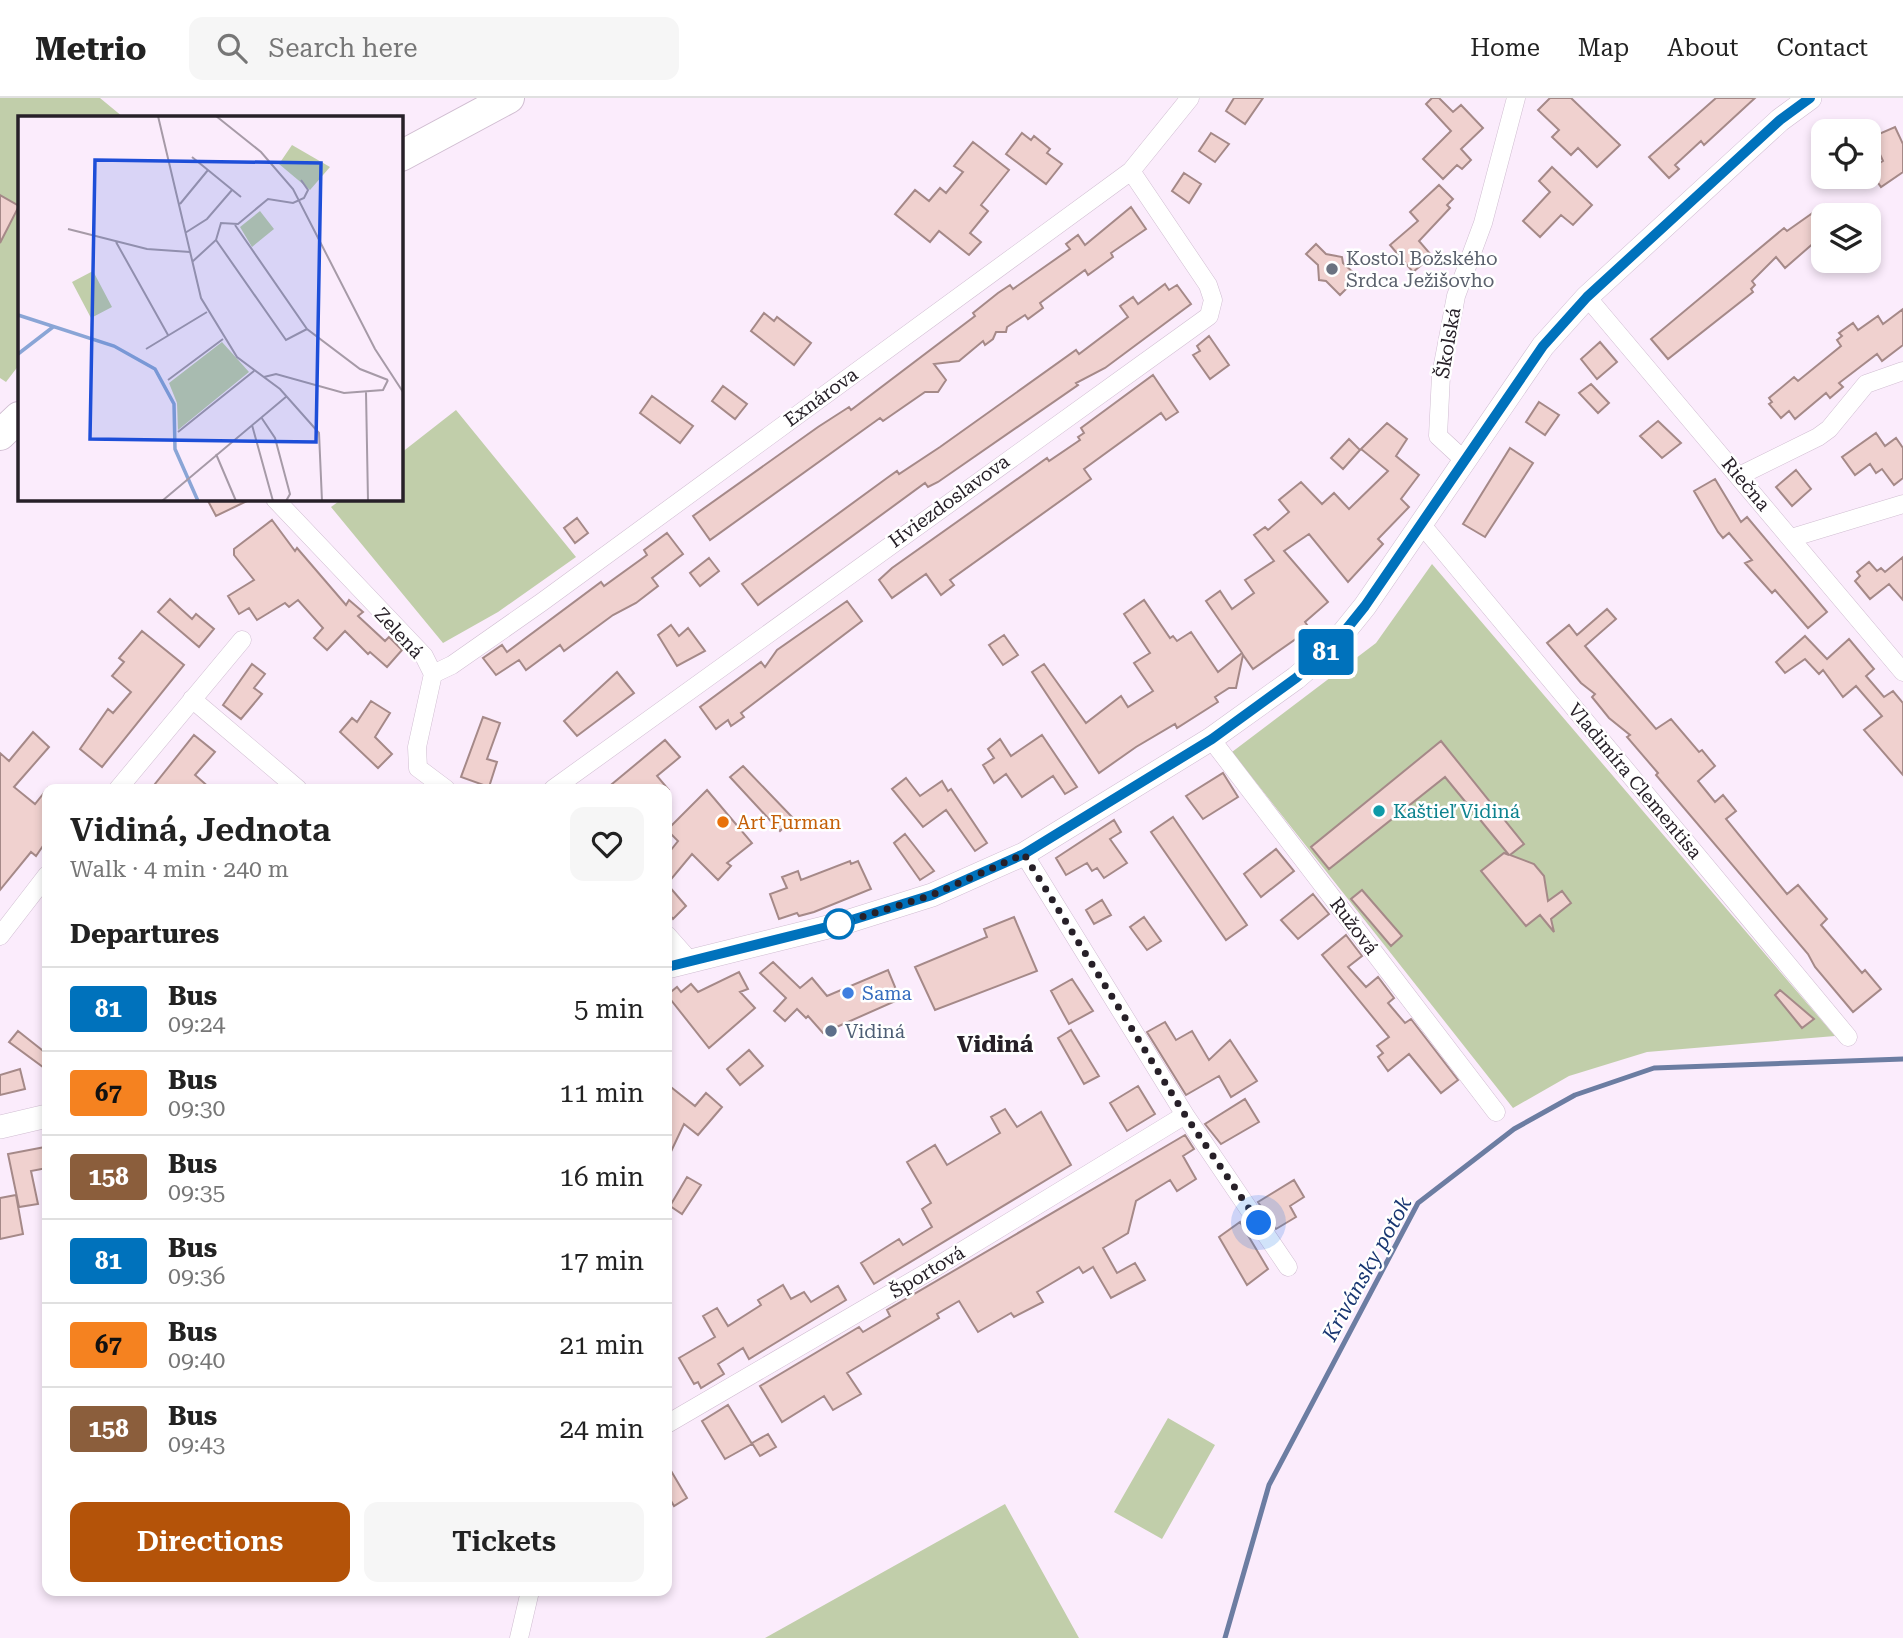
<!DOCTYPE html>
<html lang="en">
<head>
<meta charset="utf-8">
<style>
  body { margin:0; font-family:"Roboto Serif",serif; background:#f6f6f6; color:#222; height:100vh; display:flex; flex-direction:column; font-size:26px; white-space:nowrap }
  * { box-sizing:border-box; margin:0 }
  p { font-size:23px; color:#767676 }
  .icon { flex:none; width:38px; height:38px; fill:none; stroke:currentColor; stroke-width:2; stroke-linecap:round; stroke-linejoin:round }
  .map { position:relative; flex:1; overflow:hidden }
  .panel { position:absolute; left:42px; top:686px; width:630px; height:812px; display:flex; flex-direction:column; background:#fff; border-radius:14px; box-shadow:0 4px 10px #0003 }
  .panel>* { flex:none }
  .badge { padding:0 14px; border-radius:5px; font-size:24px; line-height:46px }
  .controls { position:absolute; left:1811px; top:21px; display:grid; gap:14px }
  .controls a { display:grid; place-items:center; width:70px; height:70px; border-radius:14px; background:#fff; box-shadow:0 4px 10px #0003; font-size:35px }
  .you { position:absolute; width:35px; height:35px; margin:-18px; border:5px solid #fff; border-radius:50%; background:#1a73e8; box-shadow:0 0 0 10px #1a73e833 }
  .map>.badge { position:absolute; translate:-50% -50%; box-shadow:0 0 0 4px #fff }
  h2 { padding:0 28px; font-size:26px; line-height:63px }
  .round { display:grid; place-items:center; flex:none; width:74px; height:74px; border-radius:14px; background:#f6f6f6 }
  .summary { display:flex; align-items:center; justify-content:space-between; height:119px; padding:0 28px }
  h1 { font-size:33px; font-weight:600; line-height:52px }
  .button { display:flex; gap:14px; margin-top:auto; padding:14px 28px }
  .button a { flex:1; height:80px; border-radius:14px; background:#b45309; color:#fff; font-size:28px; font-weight:600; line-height:80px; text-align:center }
  .button a+a { background:#f6f6f6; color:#222 }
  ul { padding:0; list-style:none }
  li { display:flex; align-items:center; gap:21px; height:84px; padding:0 28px; border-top:2px solid #e0e0e0 }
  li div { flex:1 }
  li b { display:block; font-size:26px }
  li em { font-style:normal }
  li .badge { min-width:77px; font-weight:700; text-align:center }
  header { display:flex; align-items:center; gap:42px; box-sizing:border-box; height:98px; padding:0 35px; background:#fff; border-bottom:2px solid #e0e0e0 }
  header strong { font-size:33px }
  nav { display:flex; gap:38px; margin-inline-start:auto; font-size:24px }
  .search { width:490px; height:63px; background:#f6f6f6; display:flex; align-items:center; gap:18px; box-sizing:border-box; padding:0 24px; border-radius:14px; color:#767676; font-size:26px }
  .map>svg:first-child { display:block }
  .green { fill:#c1ceaa }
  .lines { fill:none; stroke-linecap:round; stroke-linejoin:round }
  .stream { stroke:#6c7da2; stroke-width:5 }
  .building { fill:#f0d1cf; stroke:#a58988; stroke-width:2 }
  .minor-casing { stroke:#d0bdd1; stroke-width:19 }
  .tertiary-casing { stroke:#d0bdd1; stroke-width:24 }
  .primary-casing { stroke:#d0bdd1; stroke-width:32 }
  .minor { stroke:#fff; stroke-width:18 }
  .tertiary { stroke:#fff; stroke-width:23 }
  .primary { stroke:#fff; stroke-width:30 }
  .line-casing { stroke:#fff; stroke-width:16 }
  .line { stroke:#0072bc; stroke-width:10 }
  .walk { stroke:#272028; stroke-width:7; stroke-dasharray:0 12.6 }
  .worship-dot { fill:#6b7280; stroke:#fff; stroke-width:2.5 }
  .culture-dot { fill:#0f9aa8; stroke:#fff; stroke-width:2.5 }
  .food-dot { fill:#e8710a; stroke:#fff; stroke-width:2.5 }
  .stop-dot { fill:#fff; stroke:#0072bc; stroke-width:3.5 }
  .shop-dot { fill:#3f7fe0; stroke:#fff; stroke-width:2.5 }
  .service-dot { fill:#5c6f8a; stroke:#fff; stroke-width:2.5 }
  .labels { text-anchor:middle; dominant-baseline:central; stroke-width:5; stroke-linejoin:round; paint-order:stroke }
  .worship-label { font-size:19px; fill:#5b616d; stroke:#fff; text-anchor:start }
  .street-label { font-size:19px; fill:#272028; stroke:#fff }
  .culture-label { font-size:19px; fill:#0d838f; stroke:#fff; text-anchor:start }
  .food-label { font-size:19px; fill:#c56008; stroke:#fff; text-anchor:start }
  .shop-label { font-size:19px; fill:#366cbe; stroke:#fff; text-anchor:start }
  .service-label { font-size:19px; fill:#4e5e75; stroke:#fff; text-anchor:start }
  .water-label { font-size:21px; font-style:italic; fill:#193772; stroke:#fff }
  .quarter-label { font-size:23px; font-weight:bold; fill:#272028; stroke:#fff }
  .inset-river { fill:none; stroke:#8aa5d6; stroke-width:3.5 }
  .inset-road { fill:none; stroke:#a69aa7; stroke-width:2 }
  .view { fill:#1d4ed8; fill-opacity:0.15; stroke:#1d4ed8; stroke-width:3.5 }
  .inset-edge { fill:none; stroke:#272028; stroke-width:3.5 }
</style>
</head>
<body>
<header>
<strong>Metrio</strong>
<div class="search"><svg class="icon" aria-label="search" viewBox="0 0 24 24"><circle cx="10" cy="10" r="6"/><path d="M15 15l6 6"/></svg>Search here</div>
<nav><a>Home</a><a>Map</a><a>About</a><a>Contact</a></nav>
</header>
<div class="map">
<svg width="1903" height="1540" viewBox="0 0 1903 1540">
  <rect width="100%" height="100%" fill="#fbecfc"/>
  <path class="green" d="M0,0h100l23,19h-104v248l-13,17 -6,-4z
    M456,312l120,147 -78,55 -55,31 -112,-136 11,-8h59v-46z
    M1432,466l403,472 -188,16 -78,24 -56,32 -281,-356 144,-109z
    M1168,1320l47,27 -53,94 -48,-27z
    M1005,1406l74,134h-314z"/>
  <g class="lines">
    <path class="stream" d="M1225,1540l44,-153 149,-282 96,-74 61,-34 79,-27 249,-9"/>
  </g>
  <path class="building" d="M1234,0h29l-18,26 -19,-13z
    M1432,0h7l14,14 8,-7 22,23 -22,21 10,11 -9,9 -5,-4 -14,14 -20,-20 28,-28 -25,-27z
    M1550,0h21l49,47 -23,22 -19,-19 -7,7 -19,-18 7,-7 -21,-20z
    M1716,0h39l-51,47 -3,-4 -26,24 4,4 -10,9 -20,-21z
    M1895,29l8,17v28l-22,15 -12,-17 14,-9 -11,-24z
    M1022,35l9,7 3,-4 16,13 -3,4 15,11 -16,20 -40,-30z
    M1211,35l18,11 -14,18 -16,-11z
    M973,44l36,28 -28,35 7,6 -18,22 11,9 -12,13 -30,-24 -9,11 -35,-28 20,-24 14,11 11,-13 6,5 17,-21 -9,-6z
    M1552,69l40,38 -19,20 -12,-10 -21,22 -17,-16 27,-29 -11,-11z
    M1184,75l17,11 -12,19 -17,-12z
    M1439,87l14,14 -6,6 3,3 -31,33 13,15 -19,16 -23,-27 28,-24 -8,-9z
    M0,97l19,11 -19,37z
    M1824,107v29l-39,34 -9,-11 -24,24 3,4 -4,4 2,3 -85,67 -17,-20 133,-111 3,3z
    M1131,109l15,22 -35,24 2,4 -25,18 -3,-5 -45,33 3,5 -15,11 -3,-4 -18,12 -1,5h-10l-3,7 -8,6 -2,-4 -24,20 -25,3 12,16 -8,12h-13l-42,29 -3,-3 -170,122 -17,-24 125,-89 31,-20 2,3 124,-94 -2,-3 25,-20 12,-8 3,4 57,-40 -4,-5 12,-9 7,10z
    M1316,146l10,10 16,3 1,6 15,14 -18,18 -14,-14 -7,-1 -1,-15 -12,-11z
    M1165,186l4,6 8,-5 14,19 -86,64 -29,15 2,2 -140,97 -10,5 -3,-4 -167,122 -16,-21 145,-106 10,-7 2,3 41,-27 136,-97 3,4 49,-37 -8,-11 13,-9 5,7z
    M1903,211v36l-21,16 -5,-7 -38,29 4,4 -13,11 -4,-5 -31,26 -6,-8 -8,7 -12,-14 3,-2 -3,-4 25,-21 4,4 43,-35 -4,-6 5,-4 -3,-3 14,-10 5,7 20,-14 5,8z
    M764,215l10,8 3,-4 34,26 -17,22 -43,-34z
    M1209,238l20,29 -19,14 -17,-24 7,-4 -3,-5z
    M1600,244l17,20 -20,17 -16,-20z
    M1153,277l25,37 -12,8 -5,-7 -77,56 7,10 -141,101 4,5 -13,10 -15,-21 -34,24 -13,-18 13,-12 155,-110 2,3 31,-21 -2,-3 6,-4 -3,-5z
    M1591,286l18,19 -11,10 -19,-20z
    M723,288l24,18 -12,15 -23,-18z
    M652,298l41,30 -13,17 -40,-30z
    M1539,304l20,13 -14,20 -19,-13z
    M1658,323l23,22 -19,15 -22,-22z
    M1387,325l20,16 -11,17 23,19 -18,24 8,8 -31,32 5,5 -35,38 -39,-48 -25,17 44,51 -23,20 5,7 -57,40 -10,-14 -7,33h-7l-14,9 3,5 -41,26 -2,-4 -39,23 -37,26 -67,-101 12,-8 42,59 35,-27 7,11 25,-16 -19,-28 16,-10 -26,-39 20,-14 26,38 3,-2 4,5 14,-9 27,40 24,-19 -36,-52 14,-10 12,18 22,-16 -9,-13 29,-19 -20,-26 11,-8 3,3 21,-18 -10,-12 22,-18 21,22 12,-11 15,16 39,-38 -27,-22z
    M1876,335l9,13 11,-8 7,10v30l-9,7 -12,-16 -6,4 -6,-9 -15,11 -13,-18z
    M1349,341l11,11 -17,19 -12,-11z
    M1510,350l23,15 -48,74 -22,-13z
    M1796,372l15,19 -19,17 -16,-19z
    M1715,381l26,43 6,-5 80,95 -19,16 -33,-38 -3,3 -27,-30 7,-3 -23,-27 -6,5 -5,-6 -24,-41z
    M207,401h44l-35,17z
    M577,420l11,15 -13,10 -11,-15z
    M272,422l23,31 2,-3 49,57 3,-5 14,12 -5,4 27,25 4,-4 13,13 -15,17 -17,-15 -2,2 -23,-23 -18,19 -13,-12 9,-10 -25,-28 -9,7 -4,-4 -28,17 -8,-12 -10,6 -11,-18 26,-16 -20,-25v-6z
    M667,435l16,21 -31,24 6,8 -22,17 -23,12 -49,36 -4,-6 -34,25 -7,-10 -23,15 -13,-17 19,-13 5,7 94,-70 3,4 43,-31 -3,-5z
    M1903,459v43l-14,-16 -19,15 -15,-18 5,-5 -3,-4 12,-10 8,9 4,-3 4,4z
    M709,460l10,13 -19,15 -10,-13z
    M170,501l22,20 4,-5 18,15 -15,18 -41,-35z
    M847,503l15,20 -121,92 3,4 -13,9 -3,-6 -12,9 -16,-22 61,-45 4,5 12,-17z
    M1607,511l9,10 -31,27 71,83 15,-10 28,33 3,-2 13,16 -17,15 17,21 8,-7 13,16 -10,8 61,75 11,-9 29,34 -6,6 41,48 3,-3 16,19 -28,23 -38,-45 -7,-13 -152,-179 2,-2 -31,-36 3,-2 -21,-17 -17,-21 3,-3 -14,-11 -34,-40 22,-18 8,10z
    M671,527l8,11 9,-8 17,23 -28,15 -19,-31z
    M142,533l42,34 -82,102 -22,-18 28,-40 5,4 18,-21 -19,-16 12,-14 -5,-4z
    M1004,537l14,20 -15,10 -14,-20z
    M1805,538l22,23 22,-20 25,30 -8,7 18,21 9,-6 10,12v72l-39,-45 18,-14 -26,-30 -13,11 -20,-27 -4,4 -14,-15 -20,14 -9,-11z
    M252,566l13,10 -11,14 8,6 -21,25 -18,-14z
    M617,574l17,21 -57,43 -13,-15z
    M371,603l19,12 -15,24 17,17 -14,14 -38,-36 12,-14 5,4z
    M483,619l17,6 -13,36 10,3 -8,25 -28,-10z
    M33,634l16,15 -35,40 21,17 12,-15v51l-11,16 -5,-4 -31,38v-137l9,8z
    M194,637l21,17 -20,23 16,14h-60z
    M1042,637l35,52 -12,7 -12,-18 -31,21 -16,-23 -12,9 -11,-18 11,-7 -6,-9 12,-10 11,17z
    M665,642l15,17 -23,19 11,13h-62z
    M1441,643l83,103 -14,11 24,9 10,12 4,25 14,-10 9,12 -20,16 3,13 -14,-17 -14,11 -45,-55 23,-18 5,2 -64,-78 -116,92 -18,-22z
    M743,668l50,52 -13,13 -50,-54z
    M1223,675l15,24 -35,22 -17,-23z
    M906,680l14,18 22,-15 6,10 3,-2 36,54 -12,8 -29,-41 -23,17 -31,-38z
    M707,692l45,53 -25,20 4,3 -13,14 -26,-26 -25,30 19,22 -13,13 -6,-8v-56l11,-14 -11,-11z
    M1173,719l74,108 -21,15 -75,-108z
    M1114,722l7,12 -11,7 17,24 -23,15 -7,-10 -5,3 -5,-8 -21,12 -10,-17z
    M905,736l29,37 -14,9 -26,-37z
    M1276,751l18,22 -33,26 -17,-23z
    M850,763l1,3 7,-3 13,28 -57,23 -15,4 -2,-3 -18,6 -9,-25 17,-6 -5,-11 16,-6 3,9z
    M1362,792l40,46 -11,10 -40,-47z
    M1313,796l16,20 -31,25 -17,-19z
    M1102,802l9,15 -17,9 -8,-14z
    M1014,819l23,54 -102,39 -20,-43 72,-30 -3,-8z
    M1144,819l17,24 -14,9 -17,-23z
    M1346,837l16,21 -14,11 18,20 12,-10 16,21 -6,5 17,20 6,-4 47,61 -17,13 -32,-39 -21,17 -10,-14 5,-4 -6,-7 12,-9 -67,-82z
    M773,864l27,26 12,-10 15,18 61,-26 12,29 -77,34 -15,-17 -2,2 -9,-9 -12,12 -11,-10 12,-13 -26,-25z
    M739,874l9,17 -8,3 15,16 -46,40 -42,-53 10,-8 4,5 10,-8 7,8z
    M1072,881l21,32 -24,13 -18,-33z
    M1780,892l34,29 -12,9 -27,-33z
    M1165,924l11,18 16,-9 17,29 21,-20 27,41 -26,16 -12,-21 -33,19 -39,-63z
    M1071,932l28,46 -15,8 -26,-46z
    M18,933l29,23v16l-38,-28z
    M749,952l14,16 -23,19 -13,-16z
    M20,971l5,20 -25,6v-20z
    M667,986l28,22 11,-13 16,14 -24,28 -14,-11 -17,36z
    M1138,988l17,28 -28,17 -17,-28z
    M1245,1001l14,23 -38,22 -16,-20z
    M1005,1011l12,18 24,-15 30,53 -197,119 -13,-21 38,-24 4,6 29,-18 -10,-18 9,-6 -24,-41 28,-17 12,20 53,-32 -9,-16z
    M1185,1037l9,14 -11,7 13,23 -19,12 -7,-11 -34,21 -8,32 -25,15 14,25 18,-10 10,17 -34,18 -18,-31 -10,6 -4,-6 -42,25 6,10 -29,15 -3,-4 -33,19 -19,-31 -22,13 2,4 -92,55 14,21 -28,16 -9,-14 -42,26 -22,-36 99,-59 4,5 27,-16 -3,-6z
    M45,1049l2,21 -16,3 7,33 -19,3 -11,-53z
    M687,1079l14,8 -19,29 -12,-8z
    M1294,1082l10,17 -14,9 6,11 -20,12 -18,-27z
    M16,1097l7,39 -23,5v-41z
    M1240,1124l28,47 -21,16 -28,-48z
    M783,1187l8,14 13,-7 7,10 27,-16 8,14 -97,59 -6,-11 -25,16 6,10 -23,14 -3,-6 -4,2 -15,-26 36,-21 -12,-21 14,-8 11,18 33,-21 -3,-5z
    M728,1307l24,39 -27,15 -23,-38z
    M768,1336l8,13 -16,9 -8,-13z
    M667,1366l20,34 -13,8 -7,-12z"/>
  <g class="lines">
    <defs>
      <path id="minor" d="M1587,199l316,375
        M1465,363l-27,-25 3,-61 15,-79 27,-73 33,-125
        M1739,378l79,-39 11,-8 37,-45 37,-13
        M275,401l149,157 9,18 -16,73 1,21 28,21
        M1422,427l426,512
        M1791,440l112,-34
        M433,576l19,-9 90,-63 589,-431 59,-73
        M192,601l106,90
        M1211,641l285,373
        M118,691l124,-149
        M553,691l656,-473 4,-16 -5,-15 -77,-114
        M1024,756l161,261 103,152
        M667,837l23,26
        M0,838l47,-61
        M667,1326l259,-151 259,-158
        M519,1540l11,-47"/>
      <path id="tertiary" d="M667,869l173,-43 92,-29 92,-41 187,-115 85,-61 36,-31 33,-41 178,-260 44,-49 193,-177 30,-22
        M0,1029l47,-11"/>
      <path id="primary" d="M401,58l108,-58
        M0,337l19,-18"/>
    </defs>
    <use href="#minor" class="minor-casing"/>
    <use href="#tertiary" class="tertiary-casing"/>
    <use href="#primary" class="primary-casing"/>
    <use href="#minor" class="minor"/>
    <use href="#tertiary" class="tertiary"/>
    <use href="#primary" class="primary"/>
  </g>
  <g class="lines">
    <defs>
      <path id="line" d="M667,869l172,-43 93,-29 92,-41 188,-115 84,-61 36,-31 33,-41 178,-260 44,-49 193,-177 30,-22"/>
    </defs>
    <use href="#line" class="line-casing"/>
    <use href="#line" class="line"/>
    <path class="walk" d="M839,826l93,-29 92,-41 161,261 74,108"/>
  </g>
  <circle class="worship-dot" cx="1332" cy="171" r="7"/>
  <circle class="culture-dot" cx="1379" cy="713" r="7"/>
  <circle class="food-dot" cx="723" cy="724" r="7"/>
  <circle class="stop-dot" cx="839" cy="826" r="14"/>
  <circle class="shop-dot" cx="848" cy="895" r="7"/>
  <circle class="service-dot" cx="831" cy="933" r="7"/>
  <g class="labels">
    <g class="worship-label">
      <text x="1346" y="160">Kostol Božského<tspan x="1346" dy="22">Srdca Ježišovho</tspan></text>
    </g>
    <g class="street-label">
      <text transform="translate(1448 245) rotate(-80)">Školská</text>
      <text transform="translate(821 299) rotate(-36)">Exnárova</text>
      <text transform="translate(1746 386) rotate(50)">Riečna</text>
      <text transform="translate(949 403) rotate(-36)">Hviezdoslavova</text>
      <text transform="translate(399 535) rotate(47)">Zelená</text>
      <text transform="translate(1635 683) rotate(50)">Vladimíra Clementisa</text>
      <text transform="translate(1354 828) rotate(53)">Ružová</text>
      <text transform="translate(927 1174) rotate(-31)">Športová</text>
    </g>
    <g class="culture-label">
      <text x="1393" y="713">Kaštieľ Vidiná</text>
    </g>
    <g class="food-label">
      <text x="737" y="724">Art Furman</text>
    </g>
    <g class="shop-label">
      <text x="862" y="895">Sama</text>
    </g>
    <g class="service-label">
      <text x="845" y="933">Vidiná</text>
    </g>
    <g class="water-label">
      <text transform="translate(1367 1171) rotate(-61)">Krivánsky potok</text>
    </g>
    <g class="quarter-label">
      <text x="995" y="946">Vidiná</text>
    </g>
  </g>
  <g transform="translate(18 18)">
    <rect width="385" height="385" fill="#fbecfc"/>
    <path d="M274,29l38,22 -20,23 -31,-26zM242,95l14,18 -22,18 -12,-20zM75,155l19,36 -21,11 -19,-36zM204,226l27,30 -71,58 -1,-27 -8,-20z" fill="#c1ceaa"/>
    <path class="inset-river" d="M0,199l96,31 41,23 19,35 1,45 23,52M0,238l35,-27"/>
    <path class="inset-road" d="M140,0l43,182 36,59 43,32 39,44 3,68M198,0l45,36 32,37 82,160 28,43M174,41l49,40M162,88l28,-34M217,109l72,104 53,40 28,11M50,113l79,20 43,3M167,117l22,-14 25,-29M198,124l70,100 21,-11M98,126l52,93M174,146l24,-22 5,-17 17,1 30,-25 25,4 11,-5 4,-8 -7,-10M128,233l61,-37M246,261l12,-3 68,19 39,-3 5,-10M150,264l55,-41M348,276l2,109M243,301l14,21 15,56 -4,7M234,309l21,76M160,316l76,-61M198,338l20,47M144,385l125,-105"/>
    <path class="view" d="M77,44l226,3 -5,279 -226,-3z"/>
    <rect width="385" height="385" class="inset-edge"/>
  </g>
</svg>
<div class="controls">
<a><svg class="icon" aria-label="locate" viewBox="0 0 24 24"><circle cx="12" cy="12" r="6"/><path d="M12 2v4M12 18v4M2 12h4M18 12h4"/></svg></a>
<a><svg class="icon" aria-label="layers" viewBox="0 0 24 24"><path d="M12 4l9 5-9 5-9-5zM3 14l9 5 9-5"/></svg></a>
</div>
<div class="you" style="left:1259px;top:1125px"></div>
<b class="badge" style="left:1326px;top:554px;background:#0072bc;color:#fff">81</b>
<section class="panel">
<div class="summary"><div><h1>Vidiná, Jednota</h1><p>Walk · 4 min · 240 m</p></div><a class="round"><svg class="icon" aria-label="heart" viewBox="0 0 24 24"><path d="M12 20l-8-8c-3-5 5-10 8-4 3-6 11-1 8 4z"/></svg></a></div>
<h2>Departures</h2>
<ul>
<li><span class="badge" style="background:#0072bc;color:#fff">81</span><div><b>Bus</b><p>09:24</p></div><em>5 min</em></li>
<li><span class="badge" style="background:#f58220;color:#111">67</span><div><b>Bus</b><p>09:30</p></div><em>11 min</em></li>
<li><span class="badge" style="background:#8b5e3c;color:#fff">158</span><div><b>Bus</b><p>09:35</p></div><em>16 min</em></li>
<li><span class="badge" style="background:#0072bc;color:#fff">81</span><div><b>Bus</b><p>09:36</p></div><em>17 min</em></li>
<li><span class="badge" style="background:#f58220;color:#111">67</span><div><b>Bus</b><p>09:40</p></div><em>21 min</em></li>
<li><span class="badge" style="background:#8b5e3c;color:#fff">158</span><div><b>Bus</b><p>09:43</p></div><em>24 min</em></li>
</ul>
<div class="button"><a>Directions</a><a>Tickets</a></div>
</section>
</div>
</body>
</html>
